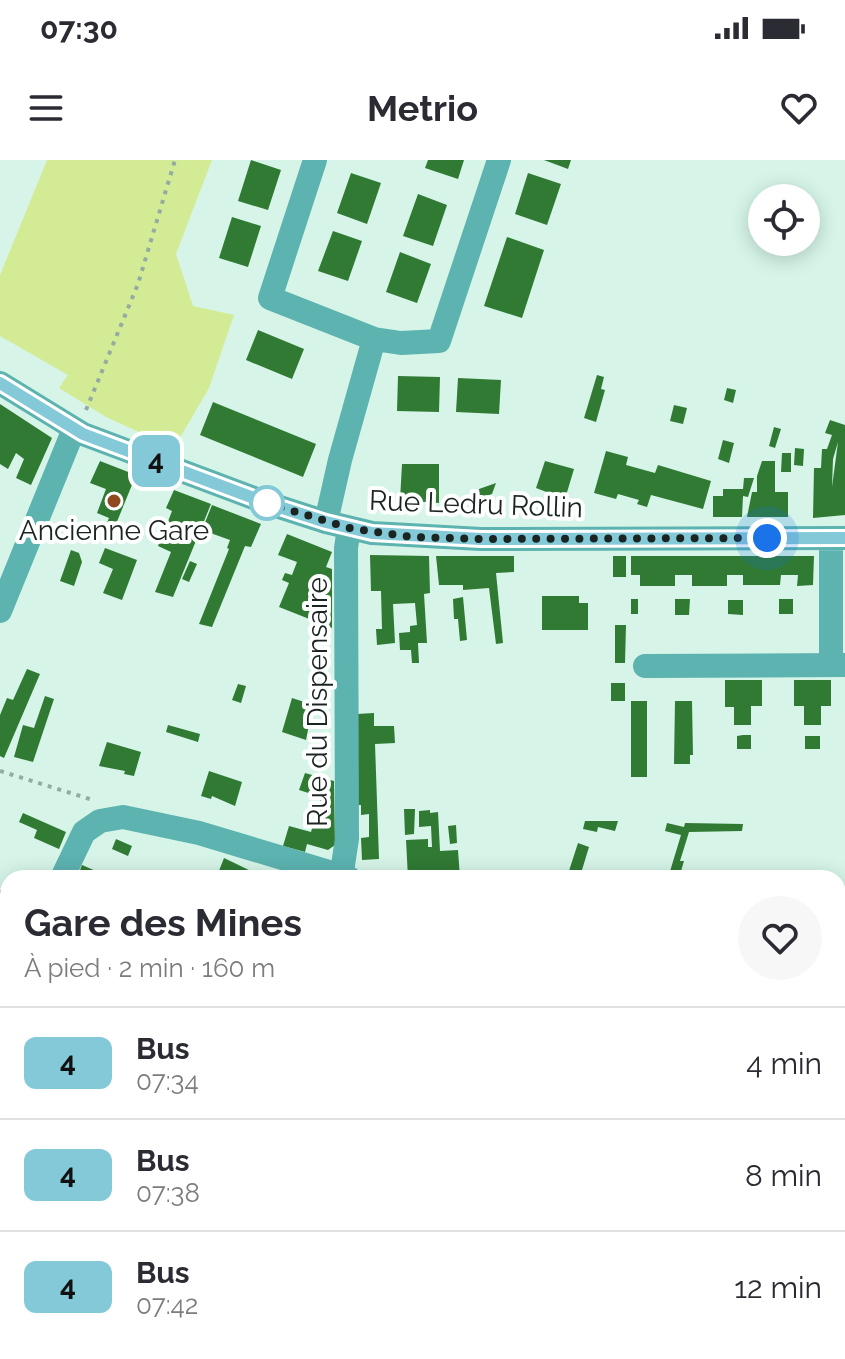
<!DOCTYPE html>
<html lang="fr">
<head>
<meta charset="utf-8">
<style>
  body { margin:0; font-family:Raleway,sans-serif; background:#f7f7f7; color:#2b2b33; height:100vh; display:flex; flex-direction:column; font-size:30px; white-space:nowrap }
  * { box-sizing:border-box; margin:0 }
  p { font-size:26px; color:#7c7c81 }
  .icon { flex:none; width:44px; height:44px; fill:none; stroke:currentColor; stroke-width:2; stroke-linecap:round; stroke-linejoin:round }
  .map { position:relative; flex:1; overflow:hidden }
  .side { position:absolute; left:0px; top:710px; width:846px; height:490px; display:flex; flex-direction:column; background:#fff; border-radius:24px 24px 0 0; box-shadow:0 4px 20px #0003 }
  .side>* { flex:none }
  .badge { padding:0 16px; border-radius:12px; font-size:28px; line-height:52px }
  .fabs { position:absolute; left:748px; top:24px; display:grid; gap:16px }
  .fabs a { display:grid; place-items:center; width:72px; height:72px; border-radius:50%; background:#fff; box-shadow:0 4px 20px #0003; font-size:40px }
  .you { position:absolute; width:40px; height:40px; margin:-20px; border:6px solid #fff; border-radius:50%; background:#1a73e8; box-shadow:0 0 0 12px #1a73e833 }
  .map>.badge { position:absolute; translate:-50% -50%; box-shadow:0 0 0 4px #fff }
  .round { display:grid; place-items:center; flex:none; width:84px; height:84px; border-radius:42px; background:#f7f7f7 }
  .headline { display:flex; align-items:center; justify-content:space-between; height:136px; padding:0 24px }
  h1 { font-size:38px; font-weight:700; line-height:60px }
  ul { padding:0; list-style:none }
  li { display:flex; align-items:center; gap:24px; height:112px; padding:0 24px; border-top:2px solid #e1e1e2 }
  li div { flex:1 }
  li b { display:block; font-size:30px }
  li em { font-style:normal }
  li .badge { min-width:88px; font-weight:700; text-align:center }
  .status { display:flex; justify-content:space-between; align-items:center; height:56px; padding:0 40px; background:#fff; direction:ltr }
  .status svg { height:22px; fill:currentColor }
  header { display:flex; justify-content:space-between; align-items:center; height:104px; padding:0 24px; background:#fff; font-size:36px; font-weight:700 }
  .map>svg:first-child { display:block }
  .green { fill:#d4eb95 }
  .building { fill:#307a34; fill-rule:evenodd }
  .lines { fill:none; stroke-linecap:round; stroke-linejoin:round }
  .path { stroke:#93aba1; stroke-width:4; stroke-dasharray:4 6; stroke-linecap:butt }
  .minor { stroke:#5cb3b0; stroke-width:24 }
  .line-casing { stroke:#fff; stroke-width:18 }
  .line { stroke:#84c9d8; stroke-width:12 }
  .walk { stroke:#1a2521; stroke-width:8; stroke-dasharray:0 14.4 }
  .poi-dot { fill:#8e491f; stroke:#fff; stroke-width:3 }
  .stop-dot { fill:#fff; stroke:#84c9d8; stroke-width:4 }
  .labels { text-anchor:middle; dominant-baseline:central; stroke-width:8; stroke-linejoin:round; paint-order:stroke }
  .street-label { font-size:28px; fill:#1a2521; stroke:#fff }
  .poi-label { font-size:28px; fill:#1a2521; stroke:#fff }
</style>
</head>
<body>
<div class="status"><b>07:30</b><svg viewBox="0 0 49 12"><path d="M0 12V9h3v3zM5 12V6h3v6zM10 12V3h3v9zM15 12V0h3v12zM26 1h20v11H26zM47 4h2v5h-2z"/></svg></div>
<header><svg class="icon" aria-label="menu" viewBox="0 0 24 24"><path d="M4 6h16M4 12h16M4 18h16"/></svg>Metrio<svg class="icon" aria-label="heart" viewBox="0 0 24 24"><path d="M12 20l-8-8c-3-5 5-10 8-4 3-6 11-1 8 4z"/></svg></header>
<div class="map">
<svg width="845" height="1199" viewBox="0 0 845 1199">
  <rect width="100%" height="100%" fill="#d6f5e8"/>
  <path class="green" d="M47,0h165l-36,94 17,52 41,9 -25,73 -35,60 -68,-31 -47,-29 9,-13 -68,-39v-61z"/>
  <path class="building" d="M251,0l30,10 -13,40 -30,-9z
    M428,0h36l-6,19 -33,-11z
    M544,0h27l-3,9z
    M351,13l30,10 -14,41 -30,-11z
    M528,13l33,11 -14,41 -32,-11z
    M418,34l29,11 -14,41 -30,-10z
    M232,57l29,9 -13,41 -29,-9z
    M333,71l29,10 -14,40 -30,-10z
    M507,77l37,13 -22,68 -38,-12z
    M400,92l31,12 -14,39 -31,-11z
    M258,170l46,19 -12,30 -46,-19z
    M597,215l7,2 -3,12 4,1 -9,32 -12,-4z
    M398,216l42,1 -1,35 -42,-1z
    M458,218l43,2 -2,34 -43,-2z
    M727,228l9,2 -3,13 -9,-3z
    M213,242l103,42 -13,33 -103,-42z
    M0,244l52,34 -21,47 -15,-7 8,-19 -8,-6 -8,16 -8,-5z
    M674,245l13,3 -4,16 -13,-3z
    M830,260l15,5v90l-32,3 1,-50h7l1,-19h5l5,-14 -7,-2zM838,282l-6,45 1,-28z
    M774,267l7,2 -6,19 -6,-2z
    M723,280l11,3 -5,20 -11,-4z
    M795,288l9,1 -1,17 -9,-1z
    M606,291l22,6 -2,8 29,8 3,-8 53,16 -8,28 -52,-14 -4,12 -10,-3 2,-4 -21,-6 -2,5 -22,-6z
    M782,293h9v19h-10z
    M100,301l36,14 -22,54 -8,-4 3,-7 -12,-5 9,-24 -16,-6z
    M545,301l29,8 -9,30 -29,-11z
    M762,301h13v31h13v25h-41l5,-25h5v-16z
    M402,304h37v39l-39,-3z
    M744,318h10l-6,19 -5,-1 -1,21h-29v-21h10v-7h20z
    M496,323l-4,11 -9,3 3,8 -5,2 -2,-18z
    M174,330l37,14 -38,93 -18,-5 16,-40 -13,-6 5,-13 8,4 4,-9 -8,-4 5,-13 -6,-3z
    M212,345l49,19 -10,23 -6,-1 -33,81 -13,-3 30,-75 -2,-1 3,-8 -28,-10z
    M287,374l45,18 -6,15 6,2v59l-53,-21 10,-24 -7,-3 3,-7 7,2 5,-13 -19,-7z
    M105,388l32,12 -15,40 -19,-7 10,-24 -14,-6z
    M71,390l8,3 3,9 -8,24 -14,-5z
    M370,395l59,1 1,37 -6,1 3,49h-9l1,20h-7l-1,-13h-11l-1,-17 11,-1v-6l7,-1 -2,-22 -22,1 2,39 -18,2 -1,-16h6l-1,-38h-10z
    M436,396h78v16l-18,1 7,70 -7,1 -7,-56 -26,2v-5h-24z
    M613,396h13v21h-13z
    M631,396h183l-1,29 -16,1 1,-11h-17l-1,10h-37v-10h-16v11h-35v-11h-17v11h-35v-11h-9z
    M190,401l7,3 -8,18 -7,-3z
    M542,436h37v7h9v27h-46z
    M463,437l4,43 -7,1 -2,-22h-4l-1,-20z
    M631,439h7v15h-7z
    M675,439h15l-1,16h-14z
    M779,439h14v15h-14z
    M728,440h15v15l-15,-1z
    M615,465h11l-1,38h-10z
    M27,509l13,5 -36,84 -4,-2v-41l7,-17 6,2z
    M725,520h37v26h-11v19h-17v-18h-9z
    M794,520h37v26h-10v19h-17v-19h-10z
    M611,523h14v18h-14z
    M238,524l8,2 -5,17 -9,-3z
    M45,536l9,3 -21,63 -19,-5 9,-32 11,3z
    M292,538l25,8 -3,8h-3l-5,26 -24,-8z
    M631,541h16v76h-16z
    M675,541h17l1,54h-3v9h-16z
    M374,553v13h20l1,17 -20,1 4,115 -17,1 -1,-22 8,-1v-23l-8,1v-10h-3l-1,-91z
    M168,565l32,9 -2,8 -32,-10z
    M743,575h8v14h-14v-13z
    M805,576h15v13h-15z
    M107,582l34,10 -7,24 -10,-2 1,-3 -26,-5z
    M209,611l33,11 -7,24 -23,-10 -1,3 -10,-3z
    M305,613l29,8 1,64 -7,5 -21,-6 -2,8 -22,-6 6,-20 22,6 10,-35 -22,-7z
    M404,649h11l-1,25 -9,1z
    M430,650v3l8,-1 2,39 18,-1 2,28h-52l-2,-38 22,-1v8h4l-1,-21 -12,1v-16z
    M23,653l43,19 -7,17 -25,-11 3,-8 -18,-8z
    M585,661h33l-3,10 -17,-4 -1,5 -14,-3z
    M667,663l17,4 1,-4 58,1 -1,7 -53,1 -9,29h4l-5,17h-11l13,-43 -16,-4z
    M456,665l1,18 -7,1 -2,-18z
    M116,679l16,7 -4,10 -16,-7z
    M578,683l11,4 -7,23 23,8 -38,-1z
    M224,698l29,14 -2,6h-28l-6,-2z
    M82,705l30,13h-35z
    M0,730l8,3v31l-8,-4 4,-8 -4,-1z
    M8,883v25l-8,-3z
    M0,961l4,2 -3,8 7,4v19l-8,-3z
    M845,1040v48l-7,-3v-13l4,-8 -4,-2v-5z
    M0,1069l8,3 -4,14 -4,-2z
    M838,1096l7,3v9l-7,-3z
    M56,1192h9l5,2 -1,5h-16z
    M213,1192h26l-3,7h-26z
    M362,1192h19l-3,7h-19z
    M497,1192h15l2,1 -2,6h-7l-9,-4z
    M516,1192h21l-3,7h-13l2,-4z
    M650,1192h20l-3,7h-20z
    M781,1192h33l-2,7h-34z"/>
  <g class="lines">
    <path class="path" d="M86,250l52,-126 37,-124
      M0,611l93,29
      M0,1127l8,3"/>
    <path class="minor" d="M315,0l-45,138 104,41
      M0,223l83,51 184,69 59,19 46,11 109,6 364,-1
      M326,362l14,-62 34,-121 27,4 38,-2 60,-181
      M0,451l74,-182
      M831,505v-127
      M645,506l200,-1
      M62,718l22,-46 16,-11 23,-4 76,16 150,45
      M341,718l6,-39 -1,-291 3,-20
      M838,856l7,1
      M0,867l8,-19
      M838,940l7,-16
      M144,1199l3,-7
      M299,1199l3,-7
      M439,1199l2,-7
      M586,1199l3,-7
      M729,1199l3,-7"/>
  </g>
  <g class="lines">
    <defs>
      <path id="line" d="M0,223l83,51 184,69 59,19 46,11 109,6 364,-1"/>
    </defs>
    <use href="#line" class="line-casing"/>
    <use href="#line" class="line"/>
    <path class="walk" d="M267,343l82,25 63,9 69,2 286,-1"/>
  </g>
  <circle class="poi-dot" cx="114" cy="341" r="8"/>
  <circle class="stop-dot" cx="267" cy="343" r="16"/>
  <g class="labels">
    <g class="street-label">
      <text transform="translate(476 344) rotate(2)">Rue Ledru Rollin</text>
      <text transform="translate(317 542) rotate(-90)">Rue du Dispensaire</text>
    </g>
    <g class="poi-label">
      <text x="114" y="370">Ancienne Gare</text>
    </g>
  </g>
</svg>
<div class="fabs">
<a><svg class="icon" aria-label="locate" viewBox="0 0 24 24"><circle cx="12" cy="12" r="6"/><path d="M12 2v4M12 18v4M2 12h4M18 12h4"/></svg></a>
</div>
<div class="you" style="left:767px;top:378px"></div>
<b class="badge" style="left:156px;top:301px;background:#84c9d8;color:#111">4</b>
<section class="side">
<div class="headline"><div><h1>Gare des Mines</h1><p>À pied · 2 min · 160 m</p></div><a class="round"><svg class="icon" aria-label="heart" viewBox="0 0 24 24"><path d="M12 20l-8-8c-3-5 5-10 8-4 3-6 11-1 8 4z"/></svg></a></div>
<ul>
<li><span class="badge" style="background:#84c9d8;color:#111">4</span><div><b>Bus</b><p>07:34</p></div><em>4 min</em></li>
<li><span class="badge" style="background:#84c9d8;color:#111">4</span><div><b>Bus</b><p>07:38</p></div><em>8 min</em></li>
<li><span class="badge" style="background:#84c9d8;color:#111">4</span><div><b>Bus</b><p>07:42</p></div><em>12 min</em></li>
</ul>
</section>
</div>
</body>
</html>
